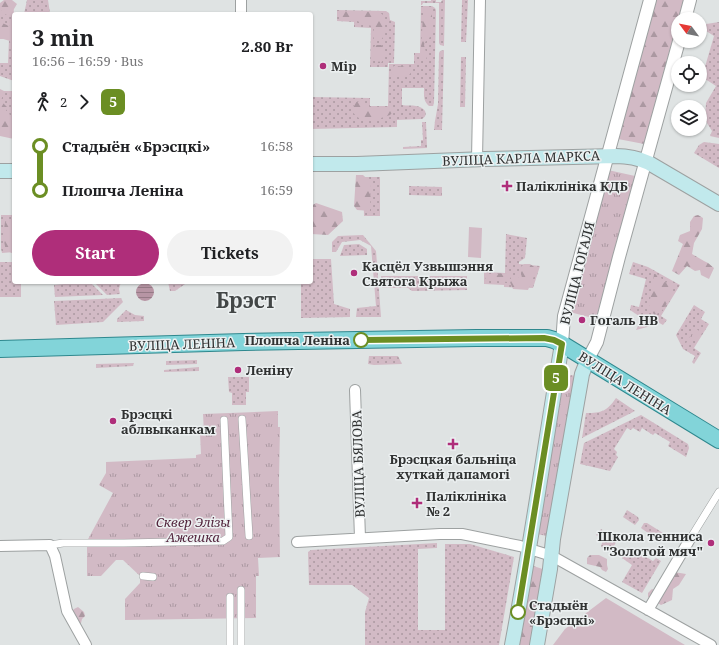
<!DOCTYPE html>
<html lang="en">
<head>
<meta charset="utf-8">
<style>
  body { margin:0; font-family:"Noto Serif",serif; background:#f2f2f2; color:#202124; height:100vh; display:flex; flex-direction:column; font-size:15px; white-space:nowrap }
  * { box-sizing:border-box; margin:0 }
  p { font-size:13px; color:#757577 }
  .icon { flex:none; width:22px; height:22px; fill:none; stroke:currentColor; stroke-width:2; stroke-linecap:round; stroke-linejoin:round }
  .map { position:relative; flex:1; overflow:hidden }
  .panel { position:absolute; left:12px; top:12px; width:301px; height:272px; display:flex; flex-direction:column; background:#fff; border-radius:4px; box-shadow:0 1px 3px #0004 }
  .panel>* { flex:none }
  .badge { padding:0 8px; border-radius:6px; font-size:14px; line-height:26px }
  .needle { width:26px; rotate:302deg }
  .fabs { position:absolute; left:671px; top:12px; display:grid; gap:8px }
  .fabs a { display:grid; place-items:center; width:36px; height:36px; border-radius:50%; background:#fff; box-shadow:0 1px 3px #0004; font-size:20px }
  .map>.badge { position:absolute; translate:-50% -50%; box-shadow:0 0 0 2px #fff }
  .legs { display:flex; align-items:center; gap:6px; height:44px; padding:0 20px; font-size:13px }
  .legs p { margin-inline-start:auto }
  .head { display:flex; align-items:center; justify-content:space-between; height:68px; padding:0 20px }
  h1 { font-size:22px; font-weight:700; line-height:30px }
  .button { display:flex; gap:8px; margin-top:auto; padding:8px 20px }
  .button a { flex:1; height:46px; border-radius:24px; background:#af2e7a; color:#fff; font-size:16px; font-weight:700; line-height:46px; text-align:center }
  .button a+a { background:#f2f2f2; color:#202124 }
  ul { padding:0 20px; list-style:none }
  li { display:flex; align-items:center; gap:14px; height:44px; font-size:15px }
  li i { display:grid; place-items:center; width:6px; height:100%; margin:0 5px; background:currentColor }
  li i::after { content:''; width:10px; height:10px; margin:-5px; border:3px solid; border-radius:50%; background:#fff }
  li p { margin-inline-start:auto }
  li:first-child i { background:linear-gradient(#0000 50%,currentColor 0) }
  li:last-child i { background:linear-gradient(currentColor 50%,#0000 0) }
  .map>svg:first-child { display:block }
  .grass { fill:url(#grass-dots) }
  .forest { fill:url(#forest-firs) }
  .park { fill:url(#park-tufts) }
  .garden { fill:#d2bac5 }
  .water { fill:url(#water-rules) }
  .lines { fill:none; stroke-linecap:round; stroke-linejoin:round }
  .pedestrian-casing { stroke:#9da1a1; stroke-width:8 }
  .minor-casing { stroke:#9da1a1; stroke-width:12 }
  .tertiary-casing { stroke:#9da1a1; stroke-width:14 }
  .secondary-casing { stroke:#9da1a1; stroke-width:16 }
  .primary-casing { stroke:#2f888e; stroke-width:18 }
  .pedestrian { stroke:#fff; stroke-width:7 }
  .minor { stroke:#fff; stroke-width:10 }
  .tertiary { stroke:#fff; stroke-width:12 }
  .secondary { stroke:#c1e9ec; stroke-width:14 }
  .primary { stroke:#82d4d9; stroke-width:16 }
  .line-1-casing { stroke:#fff; stroke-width:9 }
  .line-1 { stroke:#6b8e23; stroke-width:6 }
  .poi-dot { fill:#af2e7a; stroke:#ecf0f1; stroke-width:1.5 }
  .stop-1-dot { fill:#fff; stroke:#6b8e23; stroke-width:2 }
  .labels { text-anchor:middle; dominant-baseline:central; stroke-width:3; stroke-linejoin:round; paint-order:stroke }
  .poi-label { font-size:13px; font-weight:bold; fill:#303232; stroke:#ecf0f1; text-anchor:start }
  .street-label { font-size:13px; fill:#303232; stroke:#ecf0f1 }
  .stop-label { font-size:13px; font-weight:bold; fill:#303232; stroke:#ecf0f1; text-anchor:end }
  .park-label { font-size:13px; font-style:italic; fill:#53253d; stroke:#ecf0f1 }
  .town-label { font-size:21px; font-weight:bold; fill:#434747; stroke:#ecf0f1 }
</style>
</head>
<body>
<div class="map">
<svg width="719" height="645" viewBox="0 0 719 645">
  <defs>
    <pattern id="grass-dots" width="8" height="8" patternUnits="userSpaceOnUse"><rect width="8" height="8" fill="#d2bac5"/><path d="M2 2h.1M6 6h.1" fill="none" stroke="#ab98a1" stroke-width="1.8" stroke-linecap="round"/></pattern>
    <pattern id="forest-firs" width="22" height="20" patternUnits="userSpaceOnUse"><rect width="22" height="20" fill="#d2bac5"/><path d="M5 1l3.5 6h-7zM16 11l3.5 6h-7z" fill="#ab98a1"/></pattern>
    <pattern id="park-tufts" width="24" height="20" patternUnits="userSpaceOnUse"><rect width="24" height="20" fill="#d2bac5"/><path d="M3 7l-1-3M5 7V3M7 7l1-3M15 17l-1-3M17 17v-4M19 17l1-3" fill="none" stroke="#ab98a1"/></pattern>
    <pattern id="water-rules" width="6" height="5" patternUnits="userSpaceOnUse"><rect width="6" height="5" fill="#b795a4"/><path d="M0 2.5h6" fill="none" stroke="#957a86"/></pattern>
  </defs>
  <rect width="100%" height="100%" fill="#dfe3e3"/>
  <path class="grass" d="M27,0h21l2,13 -1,1h-25z
    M431,0h5v2h5l1,-2h3l-1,46 -4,-1 -1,-2v-40h-16l-1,2h-1v-4h10z
    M462,0h6l-2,42h-5z
    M0,5h13l1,8 4,1h-4v67l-14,-5v-13h8l1,-24h-9z
    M421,6h11l3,2 1,2 -2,93 -1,3h-4c-6,-5 -5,-11 -5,-18h-22v17c5,1 10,0 14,1 8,1 14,8 6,13l-25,1v7l-86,2v-32l59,1v8h18l1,-42h25v-11h6z
    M337,10l49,1 3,2 1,7 5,2 -1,41h-6v4h-18l1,-39 -17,-1v-5l-17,-1z
    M719,22v116l-9,-2 2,-5 -7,-11 1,-17 10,-17 -14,-9 12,-41 -14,-9v-2z
    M444,50l-2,80h-8l1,-9 3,-17 1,-51 1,-2z
    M461,57h5l-1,50h-5z
    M0,91h14v40h-14z
    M422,122h4l1,26 -24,1v-2l18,-1v-6h2z
    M704,142l15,2v24l-25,-15 5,-8z
    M363,177h17v39h-16z
    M409,186l33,1v9l-33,-1z
    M1,215h13v37l-12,1 -1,-4z
    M506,234l21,4 -2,20 -6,4v2l21,2 -7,22 -29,-1v-2l-20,-1v-12l21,1z
    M363,235l13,16 5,66h-25l1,-9 19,-2 -5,-60 -11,-6 -18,2 -6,10h-4v-10l6,-6z
    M359,244l8,5v6l-27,1 4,-11z
    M311,259h20l3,45 16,5v8l-49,1v-36h10z
    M0,262h14v20h7v15h-21z
    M633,262l15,5 32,18 -19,31 6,4 -4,5 -9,-5 -3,6 -15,4 6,-12 -12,-8 1,-5 8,2 7,-28 -17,-5z
    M381,276h86v14l-55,1 -4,-3h-26z
    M85,282h5l13,13 -48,2 -1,-12z
    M94,282h27l-2,7 1,5 -13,1z
    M168,282h20l-13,9h-5z
    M121,298l2,4 -20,20 -47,3 -2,-24z
    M694,305l11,7 -4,7 8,5 -15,24 7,5 -7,11 -2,-2 3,-6 -12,-7 -7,-14z
    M126,310l9,5 9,1v5l-27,1v-3z
    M369,356h29l4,8 -28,1 -6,-1z
    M197,360v4l-31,1v-4z
    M134,363l-1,3 -37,2v-4z
    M199,367v4l-35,1v-2z
    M228,377h21v15h-3v13h-14v-12l-3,-1z
    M616,398l19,13 -53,27 4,-25c16,0 21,-2 30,-15z
    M641,415l47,29 1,4 -3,9 -18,-11 2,-4 -15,-9 -2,2 -11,-7 -2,4 -7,-4 -2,2 -4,-2 -13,21 3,3 -1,3 2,2 -8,14 -30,-7 4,-21z
    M627,510l11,7 1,3 -4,5 -12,-8z
    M644,523h3l16,10 -3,4 -5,1 -14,-10z
    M601,529l16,11 -4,8 -4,3 -5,-1 -3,-4 2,-6 -7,-5z
    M437,543v5l-19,1v81h27v-86h25l44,13 -15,88h-134v-33l4,-14 -17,-13h-43l-1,-33 3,-2z
    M629,547l24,14 3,-3 5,3 -19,32 -20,-11 10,-17 -10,-7z"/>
  <path class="forest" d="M4,0h8l5,4 -6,10 5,-2 4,2h-6v41l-3,-2 -1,-12 -10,-3v-16l9,4 3,-9 -10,-4 -2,-6v-4z
    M656,0h28l-5,19h-1v4l-34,121 -26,-5z
    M425,9h4l3,3v20l-2,5 -5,5 -1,3 3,11 -1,4 -4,1 -2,-1 -1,-2 2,-5 2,-39 1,-3z
    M341,11l35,1c3,1 7,1 8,5 2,6 2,30 -10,22l-1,-4 1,-6 -2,-3 -8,-2 -9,-4 -12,-1 -5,-4 1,-2z
    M376,45h5c4,5 3,14 0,18h-4l-5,-7 2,-9z
    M394,66l15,1 2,3v3l-2,2h-7l-8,1 -3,-4v-3z
    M0,89l4,2 -3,10 7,7 -3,4 4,1 5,12v14l-14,-3z
    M360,101l4,1 6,6h20l2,2v3l-2,2c-6,2 -12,4 -18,5 -9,2 -19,-3 -20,-12l4,-6z
    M356,175h7l8,8 -1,28 -13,-1 -3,-4z
    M316,203l26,9 1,9 -15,14 -17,-1v-28z
    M698,215l5,3 -1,11 -8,14 -2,11 12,7 4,2 6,5 -5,11 -8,-4 -1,-5 -5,1 -8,-5 -8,9 -7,-4 11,-27 -5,-3 2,-6 10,-4v-9l4,-6z
    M9,219l3,3 2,4v28c-3,-1 -6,-3 -8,-5 -3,-6 -2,-21 -1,-27z
    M524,264h6l7,5 -9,21 -15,-1 -3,-7 4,-6 8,2 -2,-10z
    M508,273l3,4 -3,5 -22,-2 -1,-3 2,-3z
    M654,274l6,1 3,7 8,1 1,13 -11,16 -7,3 -2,-5 -3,-3c1,-11 4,-21 5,-33z
    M590,555h9l8,4v6l1,4 -2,3 -4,-2 -2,-3 -13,-3v-6z
    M530,565l16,5 -13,75h-17z
    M674,572l12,2 -7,11 -6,4 -1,11 -11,5 -13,-8v-4l4,-4 8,3z
    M78,607l6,5 1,4 -3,3 -1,4 -4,1 -5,-12 2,-3z"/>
  <path class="park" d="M608,170l27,6 -39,143 -26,-7z
    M695,328l7,5 -3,6 -13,4z
    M562,374l15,2 -25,161 -15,-3z
    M278,411v16h2l-1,54 1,76 -22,1 1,18h-3v42l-131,2v-21l15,-16v-7l-17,-16h-7l-15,16h-14v-35l26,-48 -14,-8 7,-12v-11l90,-4v-3l5,-1 -1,-21h4l-1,-19z"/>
  <path class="garden" d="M469,227l13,1 -1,30 -13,-1z
    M606,598l79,47h-132l12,-16z"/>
  <path class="water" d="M136 292a9 9 0 1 1 18 0a9 9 0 1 1-18 0Z"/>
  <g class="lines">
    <defs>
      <path id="pedestrian" d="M242,419l7,117
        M690,539l29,-47
        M50,545l13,-2h61l99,-2 6,-4 -5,-117
        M143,576l10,1
        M230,597v48
        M241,645v-55"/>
      <path id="minor" d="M241,14v-14
        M477,159l3,-159
        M355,390l5,148
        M297,542l143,-8h22l58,12 32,10 159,89
        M0,546l50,-1 5,11 12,55 19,34
        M648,610l42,-71"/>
      <path id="tertiary" d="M685,19l5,-19
        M562,344l2,-28 86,-316
        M588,359l9,-17 22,-85 60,-216"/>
      <path id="secondary" d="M311,164h46l128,-5 131,-3c12,0 22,2 33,7l70,41
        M0,171h14
        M512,645c19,-100 33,-201 50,-301
        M537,645l13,-76 3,-30 29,-165 6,-15"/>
      <path id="primary" d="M0,349l244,-7 232,-4h71l7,2 8,4 157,96"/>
    </defs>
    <use href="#pedestrian" class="pedestrian-casing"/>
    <use href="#minor" class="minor-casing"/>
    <use href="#tertiary" class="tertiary-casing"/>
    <use href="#secondary" class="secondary-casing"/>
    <use href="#primary" class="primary-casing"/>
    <use href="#pedestrian" class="pedestrian"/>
    <use href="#minor" class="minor"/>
    <use href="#tertiary" class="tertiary"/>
    <use href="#secondary" class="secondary"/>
    <use href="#primary" class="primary"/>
  </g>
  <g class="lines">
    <defs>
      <path id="line-1" d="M361,340l183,-2 10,2 8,4 -44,268"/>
    </defs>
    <use href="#line-1" class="line-1-casing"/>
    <use href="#line-1" class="line-1"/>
  </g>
  <g class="poi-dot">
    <circle cx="323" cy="66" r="4"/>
    <path d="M505 180h4v4h4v4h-4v4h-4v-4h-4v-4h4z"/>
    <circle cx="354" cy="273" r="4"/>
    <circle cx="582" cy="320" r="4"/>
    <circle cx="238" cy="370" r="4"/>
    <circle cx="113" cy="421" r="4"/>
    <path d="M451 438h4v4h4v4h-4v4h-4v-4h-4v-4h4z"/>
    <path d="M415 497h4v4h4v4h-4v4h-4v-4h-4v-4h4z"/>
    <circle cx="711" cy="543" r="4"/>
  </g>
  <g class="stop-1-dot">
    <circle cx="361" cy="340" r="7"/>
    <circle cx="518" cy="612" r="7"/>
  </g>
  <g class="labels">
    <g class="poi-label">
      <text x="331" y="66">Мір</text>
      <text x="516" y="186">Паліклініка КДБ</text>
      <text x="362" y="266">Касцёл Узвышэння<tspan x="362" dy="15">Святога Крыжа</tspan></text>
      <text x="590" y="320">Гогаль НВ</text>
      <text x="246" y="370">Леніну</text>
      <text x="121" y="414">Брэсцкі<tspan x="121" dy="15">аблвыканкам</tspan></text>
      <text x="453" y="459" text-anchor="middle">Брэсцкая бальніца<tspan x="453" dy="15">хуткай дапамогі</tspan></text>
      <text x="426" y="496">Паліклініка<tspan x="426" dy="15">№ 2</tspan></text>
      <text x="703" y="536" text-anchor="end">Школа тенниса<tspan x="703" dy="15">"Золотой мяч"</tspan></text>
    </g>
    <g class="street-label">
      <text transform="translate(521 158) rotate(-2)">ВУЛІЦА КАРЛА МАРКСА</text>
      <text transform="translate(577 273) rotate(-76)">ВУЛІЦА ГОГАЛЯ</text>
      <text transform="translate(182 344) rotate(-2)">ВУЛІЦА ЛЕНІНА</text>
      <text transform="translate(625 383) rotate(32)">ВУЛІЦА ЛЕНІНА</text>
      <text transform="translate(358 464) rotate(-92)">ВУЛІЦА БЯЛОВА</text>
    </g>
    <g class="stop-label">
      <text x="350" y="340">Плошча Леніна</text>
      <text x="529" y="605" text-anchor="start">Стадыён<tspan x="529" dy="15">«Брэсцкі»</tspan></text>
    </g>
    <g class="park-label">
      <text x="193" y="522">Сквер Элізы<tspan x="193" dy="15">Ажешка</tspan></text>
    </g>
    <g class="town-label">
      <text x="246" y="300">Брэст</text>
    </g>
  </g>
</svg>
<div class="fabs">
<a><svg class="needle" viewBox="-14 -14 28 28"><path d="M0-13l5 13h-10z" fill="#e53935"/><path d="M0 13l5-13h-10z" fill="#757577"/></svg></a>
<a><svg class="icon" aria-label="locate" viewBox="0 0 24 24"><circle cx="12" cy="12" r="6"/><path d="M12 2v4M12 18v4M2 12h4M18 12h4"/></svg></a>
<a><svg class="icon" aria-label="layers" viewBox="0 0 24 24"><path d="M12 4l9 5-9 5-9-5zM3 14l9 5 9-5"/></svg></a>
</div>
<b class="badge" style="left:556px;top:378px;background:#6b8e23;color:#fff">5</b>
<section class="panel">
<div class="head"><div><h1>3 min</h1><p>16:56 – 16:59 · Bus</p></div><b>2.80 Br</b></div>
<div class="legs"><svg class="icon" aria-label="walk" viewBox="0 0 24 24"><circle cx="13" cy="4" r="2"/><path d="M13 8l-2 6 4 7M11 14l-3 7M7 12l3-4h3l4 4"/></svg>2<svg class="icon" aria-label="forward" viewBox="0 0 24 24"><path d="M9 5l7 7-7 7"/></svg><b class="badge" style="background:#6b8e23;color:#fff">5</b></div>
<ul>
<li><i style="color:#6b8e23"></i><b>Стадыён «Брэсцкі»</b><p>16:58</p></li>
<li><i style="color:#6b8e23"></i><b>Плошча Леніна</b><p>16:59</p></li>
</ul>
<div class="button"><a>Start</a><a>Tickets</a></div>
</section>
</div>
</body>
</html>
